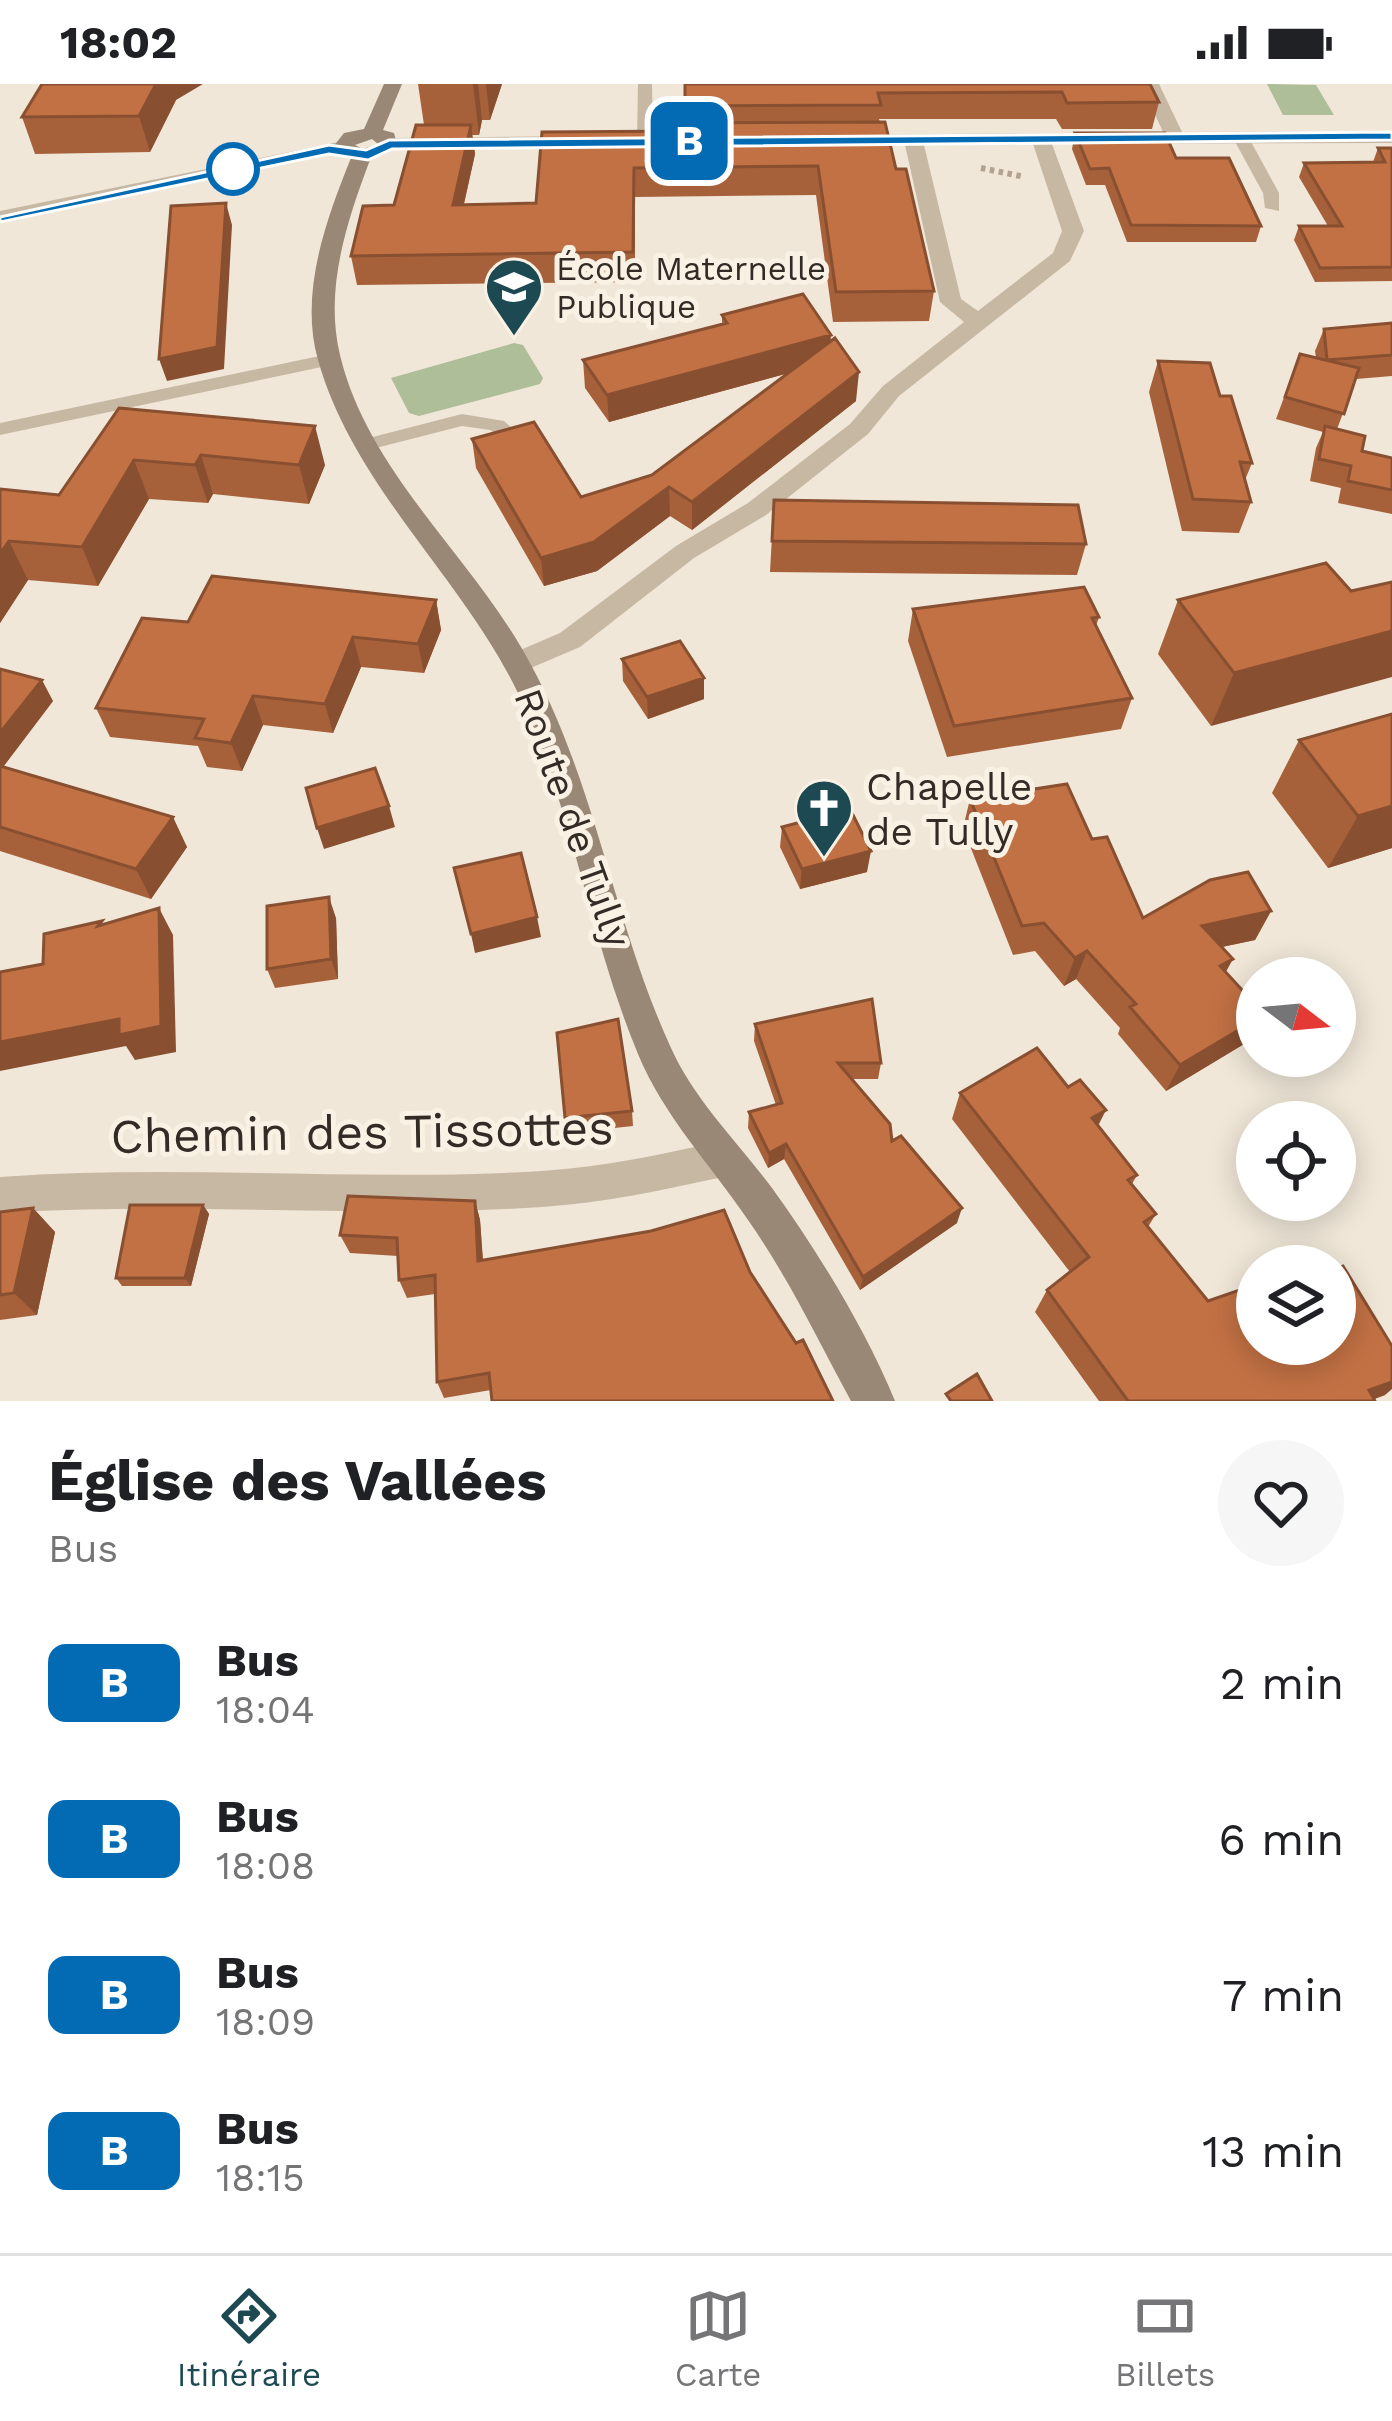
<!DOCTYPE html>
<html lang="fr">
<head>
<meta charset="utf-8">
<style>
  body { margin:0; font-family:"Work Sans",sans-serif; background:#f6f6f6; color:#202124; height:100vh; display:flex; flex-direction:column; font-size:45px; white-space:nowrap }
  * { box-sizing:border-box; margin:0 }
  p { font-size:39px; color:#757577 }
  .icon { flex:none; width:66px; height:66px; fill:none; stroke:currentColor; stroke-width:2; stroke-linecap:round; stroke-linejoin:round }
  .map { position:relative; height:1317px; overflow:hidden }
  .sheet { display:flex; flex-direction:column; background:#fff; flex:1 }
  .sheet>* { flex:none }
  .badge { padding:0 24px; border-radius:18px; font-size:42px; line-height:78px }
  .needle { width:78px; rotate:106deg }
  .tools { position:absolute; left:1236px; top:873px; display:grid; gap:24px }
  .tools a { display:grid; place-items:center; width:120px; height:120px; border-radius:50%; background:#fff; box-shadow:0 6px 30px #0003; font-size:60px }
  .map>.badge { position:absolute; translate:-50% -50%; box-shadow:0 0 0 6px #fff }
  .round { display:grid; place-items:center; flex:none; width:126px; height:126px; border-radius:63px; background:#f6f6f6 }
  .overview { display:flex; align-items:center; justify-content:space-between; height:204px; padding:0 48px }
  h1 { font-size:57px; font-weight:700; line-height:90px }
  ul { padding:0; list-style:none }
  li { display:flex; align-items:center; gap:36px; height:156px; padding:0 48px }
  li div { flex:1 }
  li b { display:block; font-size:45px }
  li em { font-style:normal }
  li .badge { min-width:132px; font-weight:700; text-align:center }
  .status { display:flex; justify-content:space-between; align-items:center; height:84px; padding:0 60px; background:#fff; direction:ltr }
  .status svg { height:33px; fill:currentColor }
  .dock { display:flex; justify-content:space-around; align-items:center; height:168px; border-top:3px solid #e0e0e0; background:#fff; font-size:33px; color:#757577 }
  .dock a { display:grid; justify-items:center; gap:6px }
  .dock .on { color:#1d4953 }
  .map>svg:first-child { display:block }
  .green { fill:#adbe99 }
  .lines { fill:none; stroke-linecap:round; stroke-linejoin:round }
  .path { stroke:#b3a28f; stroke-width:6; stroke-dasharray:4.5 4.5; stroke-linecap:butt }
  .lane { fill:#c7b8a4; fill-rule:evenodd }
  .street { fill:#c7b8a4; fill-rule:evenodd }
  .secondary { fill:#9a8876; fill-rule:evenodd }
  .wall { fill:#a7613a }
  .shaded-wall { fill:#884f30 }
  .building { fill:#c27144; stroke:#884f30; stroke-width:3 }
  .line { fill:#036bb4; stroke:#fff; stroke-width:3 }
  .stop-dot { fill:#fff; stroke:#036bb4; stroke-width:6 }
  .labels { text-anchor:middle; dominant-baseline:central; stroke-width:10; stroke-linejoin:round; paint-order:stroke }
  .far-poi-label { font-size:33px; fill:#332b26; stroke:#f8f1e4; text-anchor:start }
  .poi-label { font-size:39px; fill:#332b26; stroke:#f8f1e4; text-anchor:start }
  .street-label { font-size:39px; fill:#332b26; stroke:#f8f1e4 }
  .near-street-label { font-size:48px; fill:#332b26; stroke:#f8f1e4 }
</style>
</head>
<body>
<div class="status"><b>18:02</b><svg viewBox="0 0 49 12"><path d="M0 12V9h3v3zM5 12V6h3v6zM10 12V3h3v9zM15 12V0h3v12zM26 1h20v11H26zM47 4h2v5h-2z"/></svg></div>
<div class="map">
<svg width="1392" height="1317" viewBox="0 0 1392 1317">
  <rect width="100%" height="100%" fill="#f0e7d8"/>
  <path class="green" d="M1267,0l49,1 18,30h-51z
    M514,259l9,2 20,33 -3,6 -121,32 -10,-3 -18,-35z"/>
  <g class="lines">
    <path class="path" d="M981,84l44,9"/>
    <path class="lane" d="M638,0h14l1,57 -8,5 -8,-5z
      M1236,51l13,3 30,55v18l-14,-3 -2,-15 -30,-55z
      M329,270l7,2v8l-336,71v-12z
      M462,330l42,7 17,15 -10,6 -21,-12 -28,-4 -94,24 -10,-6 3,-4z"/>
    <path class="street" d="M1141,0h18l23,48 210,-1v12l-340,1 32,87 -14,30 -171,135 -31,38 -102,81 -72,43 -114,89 -54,23h-20l-4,-7 4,-7 54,-23 116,-87 72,-43 102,-79 33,-38 81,-64 -24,-20 -35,-157h-54l-10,-6 3,-4 319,-3zM1033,60l29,87 -9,22 -75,58 -17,-12 -37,-154z
      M581,52l10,6 -3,4 -199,4 -10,-6 10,-6z
      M343,57l10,6 -3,4 -350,72v-12z
      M723,1057l13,5 6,13 -6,13 -13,5c-60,13 -120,26 -181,30 -181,12 -361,-6 -542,6v-36c181,-13 361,5 542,-6 61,-4 121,-17 181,-30z"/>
    <path class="secondary" d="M384,0h18l-19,46 11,3 4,14 -28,13c-23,61 -46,129 -30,195 27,113 124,195 181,292 74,126 90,270 150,401 24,53 67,94 101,140 46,64 93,140 123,213h-44c-33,-61 -63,-124 -103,-181 -37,-55 -84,-103 -110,-166 -49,-117 -65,-246 -120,-361 -56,-116 -164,-206 -200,-333 -19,-67 8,-140 33,-202l-18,-11 11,-14 20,-4zM372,55l6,5 -15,5 -8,-4z"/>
  </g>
  <path class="wall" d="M418,0h84l-12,36h-8l-3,15h-7l3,19 -11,50 72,-1 149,-72v-47h465l9,18 -7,27h-90l-6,-10h-177l55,172 -5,30 -96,1 -17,-127 -181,2v85l-278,3 -6,-29 43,-51 30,-80z
    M176,16l-26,52 -115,2 -13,-37z
    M1075,49l101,25 85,68 -5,16h-129l-22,-57h-19l-14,-36z
    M1378,64h14v133l-77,1 -21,-42 5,-14h29l-29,-49 5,-14 69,-1z
    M722,231l109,27 25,59 -164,129 -22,-14 -73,55 -53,15 -68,-118 -4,-29 109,58 71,-22 137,-102 -180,49 -24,-34 -2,-28 139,-36z
    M1392,239v53l-36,3 -19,50 25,22 30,7v56l-54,-11 3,-15 -31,-7 6,-33 7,-16 -47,-13 24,-65 16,4 -1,-7 9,-22z
    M1158,277l62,35 32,67 -7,17 6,22 -12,31 -57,-2 -33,-139z
    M119,324l206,57 -16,39 -96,-10 -5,9 -59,-4 -51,87 -70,-6 -28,43v-134l59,6z
    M774,416l312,44 -9,31 -307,-3z
    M1326,479l-115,163 -53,-72 20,-54z
    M436,516l5,30 -17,43 -63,-6 -28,66 -70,-8 -21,46 -35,-4 -9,-21 -88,-9 -14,-29 92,-86z
    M913,525l186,8 -3,9 36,72 -11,31 -174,28 -39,-116z
    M622,575l82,19v21l-56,20 -25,-38z
    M0,585l53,32 -50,66 184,80 -36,52 -151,-48z
    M1392,630v134l-64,20 -56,-75 27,-53z
    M970,715l122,40 51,79 128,-7 -16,29 -33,7 4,25 23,69 -83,50 -48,-57 2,-6 -44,-49 -12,7 -29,-35 -22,4 -50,-127z
    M782,743l85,45 -67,17 -20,-42z
    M336,834l2,61 -63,9 -8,-19z
    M755,940l126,39 -3,16h-26l40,62 65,82 -97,67 -76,-131 -16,9 -20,-40 1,-16 27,-7 -22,-64z
    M1068,1003l69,88 -5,9 24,30 -8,13 60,74 177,94 -11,4 1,2h-276l-64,-89 12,-22 23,-18 -118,-153 8,-26z
    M632,1027l1,15 -65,7 -3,-15z
    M475,1117l5,19 3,40 267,12 83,129 -342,-11 -47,8 -7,-16 -2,-88 -28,4 -8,-18 -1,-24 -48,-3 -10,-18z
    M203,1121l6,9 -18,72h-69l-6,-8z
    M33,1124l22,24 -18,83 -37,5v-108z"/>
  <path class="shaded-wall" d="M156,0h47l-27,16 -26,52 -11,-36z
    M473,0h5l4,36 -3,15z
    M486,0h16l-12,36z
    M471,41l4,29 -18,80 -4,-29z
    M226,119l6,22 -8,144 -57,12 -8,-22z
    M831,251l-2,27 -220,60 -2,-27z
    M859,288l-3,29 -164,129v-28z
    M315,342l10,39 -16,39 -10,-39z
    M201,371l12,39 -5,9 -13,-38z
    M134,376l15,39 -51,87 -16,-39z
    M669,403l1,29 -73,55 -53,15 -3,-28z
    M9,457l19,39 -28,43v-69z
    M436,516l5,30 -17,43 -6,-29z
    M1392,547v46l-181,49 23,-53z
    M353,553l8,30 -28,66 -8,-29z
    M704,594v21l-56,20 -1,-22z
    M42,596l11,21 -53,70v-38z
    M253,612l10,29 -21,46 -11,-28z
    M389,722l6,21 -71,22 -7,-21z
    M1392,722v42l-64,20 30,-52z
    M173,733l14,30 -36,52 -15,-30z
    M871,767l-4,21 -67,17 2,-20z
    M329,813l7,21 2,61 -7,-20z
    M159,824l14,27 3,117 -41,8 -9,-14 -126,25v-29l119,-23z
    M1271,827l-16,29 -67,14 14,-28z
    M537,833l4,20 -66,16 -4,-19z
    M1087,867l-11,28 -12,7 11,-28z
    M1233,875l-15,27 2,-20z
    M1257,935v9l-8,13 -83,50 14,-26z
    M1106,1026l-13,26 -1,-18z
    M786,1060l-2,15 -16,9 1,-15z
    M475,1117l5,19 4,59 -6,-18z
    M203,1121l6,9 -18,72 -6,-8z
    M33,1124l22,24 -18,83 -23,-22z
    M962,1124l-5,15 -97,67 3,-13z
    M1392,1298v7l-7,6 -16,6v-11z"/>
  <path class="building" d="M42,0h114l-17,32 -117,1z
    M685,0h465l9,18 -92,1 -5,-11 -184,1 3,12 -196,1z
    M885,38l11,47h10l28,122 -98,1 -18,-126 -184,2 -1,84 -282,4 12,-50 31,-1 22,-80h55l-18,80 83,-2 6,-71 144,-1v-8z
    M1075,49h90l11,25h53l32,68 -130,-1 -22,-57 -19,1z
    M1378,64h14v119l-72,1 -21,-42h43l-38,-63 81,-1z
    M226,119l-9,144 -58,12 12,-153z
    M803,210l28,41 -224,60 -24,-35 144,-37 -5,-8z
    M1392,239v32l-65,5 -3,-31z
    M835,254l24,34 -167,130 -23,-15 -75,55 -53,16 -69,-119 62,-17 47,75 71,-22z
    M1300,270l59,14 -15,46 -59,-17z
    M1158,277l52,2 10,33h11l21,67 -12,-1 11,40 -58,-3z
    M119,324l196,18 -16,39 -98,-10 -6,10 -61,-5 -52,87 -73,-6 -9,13v-65l59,6z
    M1325,342l40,10 -3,15 30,7v32l-44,-9 3,-15 -32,-7z
    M774,416l304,5 8,39 -314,-3z
    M1326,479l25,28 41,-9v49l-158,42 -56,-73z
    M212,492l224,24 -18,44 -65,-7 -28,67 -72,-8 -22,47 -36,-5 9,-19 -108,-11 46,-90 46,4z
    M1084,503l15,30 -7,1 40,80 -178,28 -41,-117z
    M680,557l24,37 -57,19 -25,-38z
    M0,585l42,11 -42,53z
    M1392,630v92l-34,10 -59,-76z
    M0,682l173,51 -37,52 -136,-42z
    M375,684l14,38 -72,22 -11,-40z
    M1067,700l25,55 15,-2 36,81 67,-38 38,-8 23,39 -69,15 31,33 -13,7 37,40v13l-77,46 -50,-58 6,-3 -49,-53 -12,7 -31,-35 -22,3 -52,-127z
    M850,725l21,42 -69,18 -20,-42z
    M521,769l16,64 -66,17 -17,-66z
    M329,813l2,62 -64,10v-63z
    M159,824l2,118 -42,9v-16l-119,23v-70l43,-8 1,-30 58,-13 -4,5z
    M872,915l9,64h-43l52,61 2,17 9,-5 61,72 -99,69 -77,-133 -17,9 -20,-41 33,-9 -27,-79z
    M618,935l14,92 -67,7 -8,-85z
    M1037,964l31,39 12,-7 26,30 -14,8 45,57 -9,5 28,34 -12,8 64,79 49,-17v60h78v-75l8,-3 49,80v36l-23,8 6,11h-247l-81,-111 42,-33 -129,-164z
    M348,1112l127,5 3,60 173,-30 73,-21 26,62 46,71 7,-3 30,61h-341l-3,-28 -52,9 -2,-107 -36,5 -2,-42 -57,-3z
    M130,1121h73l-18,73h-69z
    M33,1124l-19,85 -14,2v-83z
    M977,1290l15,27h-41l-5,-7z"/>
  <path class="line" d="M1392,48v8l-1000,9 -24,11 -39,-6 -329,68v-5l329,-72 37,5 23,-10z"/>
  <defs>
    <symbol id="school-pin" viewBox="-11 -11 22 30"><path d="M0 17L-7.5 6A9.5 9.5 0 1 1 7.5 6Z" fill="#1d4953" stroke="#f8f1e4"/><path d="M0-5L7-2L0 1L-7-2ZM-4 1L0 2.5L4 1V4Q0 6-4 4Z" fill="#fff"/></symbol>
    <symbol id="church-pin" viewBox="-11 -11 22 30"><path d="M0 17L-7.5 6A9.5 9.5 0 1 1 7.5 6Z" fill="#1d4953" stroke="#f8f1e4"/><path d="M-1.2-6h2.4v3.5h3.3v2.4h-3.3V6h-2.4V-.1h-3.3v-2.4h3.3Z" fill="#fff"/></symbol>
  </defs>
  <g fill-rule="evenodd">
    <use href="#school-pin" x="481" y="170" width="66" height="90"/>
    <use href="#church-pin" x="791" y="691" width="66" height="90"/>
  </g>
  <circle class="stop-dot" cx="233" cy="85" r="24"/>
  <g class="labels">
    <g class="far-poi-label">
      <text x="556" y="184">École Maternelle<tspan x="556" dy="38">Publique</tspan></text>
    </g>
    <g class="poi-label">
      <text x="866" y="702">Chapelle<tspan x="866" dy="45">de Tully</tspan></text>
    </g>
    <g class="street-label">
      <text transform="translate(573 734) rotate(70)">Route de Tully</text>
    </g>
    <g class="near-street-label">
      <text transform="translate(362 1048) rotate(-1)">Chemin des Tissottes</text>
    </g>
  </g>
</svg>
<div class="tools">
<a><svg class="needle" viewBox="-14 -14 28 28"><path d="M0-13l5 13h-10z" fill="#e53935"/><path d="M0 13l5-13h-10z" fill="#757577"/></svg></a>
<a><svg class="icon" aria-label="locate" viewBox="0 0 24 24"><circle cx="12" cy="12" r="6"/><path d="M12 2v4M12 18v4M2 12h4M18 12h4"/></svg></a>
<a><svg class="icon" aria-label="layers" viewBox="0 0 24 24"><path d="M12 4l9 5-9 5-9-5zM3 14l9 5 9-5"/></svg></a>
</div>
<b class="badge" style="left:689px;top:57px;background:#036bb4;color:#fff">B</b>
</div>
<section class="sheet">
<div class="overview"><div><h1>Église des Vallées</h1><p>Bus</p></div><a class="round"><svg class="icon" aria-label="heart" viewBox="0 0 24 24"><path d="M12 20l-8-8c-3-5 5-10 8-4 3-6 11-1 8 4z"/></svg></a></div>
<ul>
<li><span class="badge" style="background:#036bb4;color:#fff">B</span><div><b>Bus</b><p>18:04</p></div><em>2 min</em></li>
<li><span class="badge" style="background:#036bb4;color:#fff">B</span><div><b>Bus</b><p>18:08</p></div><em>6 min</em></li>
<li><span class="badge" style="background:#036bb4;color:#fff">B</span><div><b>Bus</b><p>18:09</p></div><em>7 min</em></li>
<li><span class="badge" style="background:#036bb4;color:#fff">B</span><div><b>Bus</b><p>18:15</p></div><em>13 min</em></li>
</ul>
</section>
<nav class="dock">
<a class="on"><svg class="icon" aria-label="directions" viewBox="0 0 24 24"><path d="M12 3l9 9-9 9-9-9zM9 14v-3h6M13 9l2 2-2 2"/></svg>Itinéraire</a>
<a><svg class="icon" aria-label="map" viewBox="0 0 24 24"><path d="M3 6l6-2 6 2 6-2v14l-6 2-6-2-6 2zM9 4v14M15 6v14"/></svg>Carte</a>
<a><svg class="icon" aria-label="tickets" viewBox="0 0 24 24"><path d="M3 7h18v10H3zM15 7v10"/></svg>Billets</a>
</nav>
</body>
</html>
